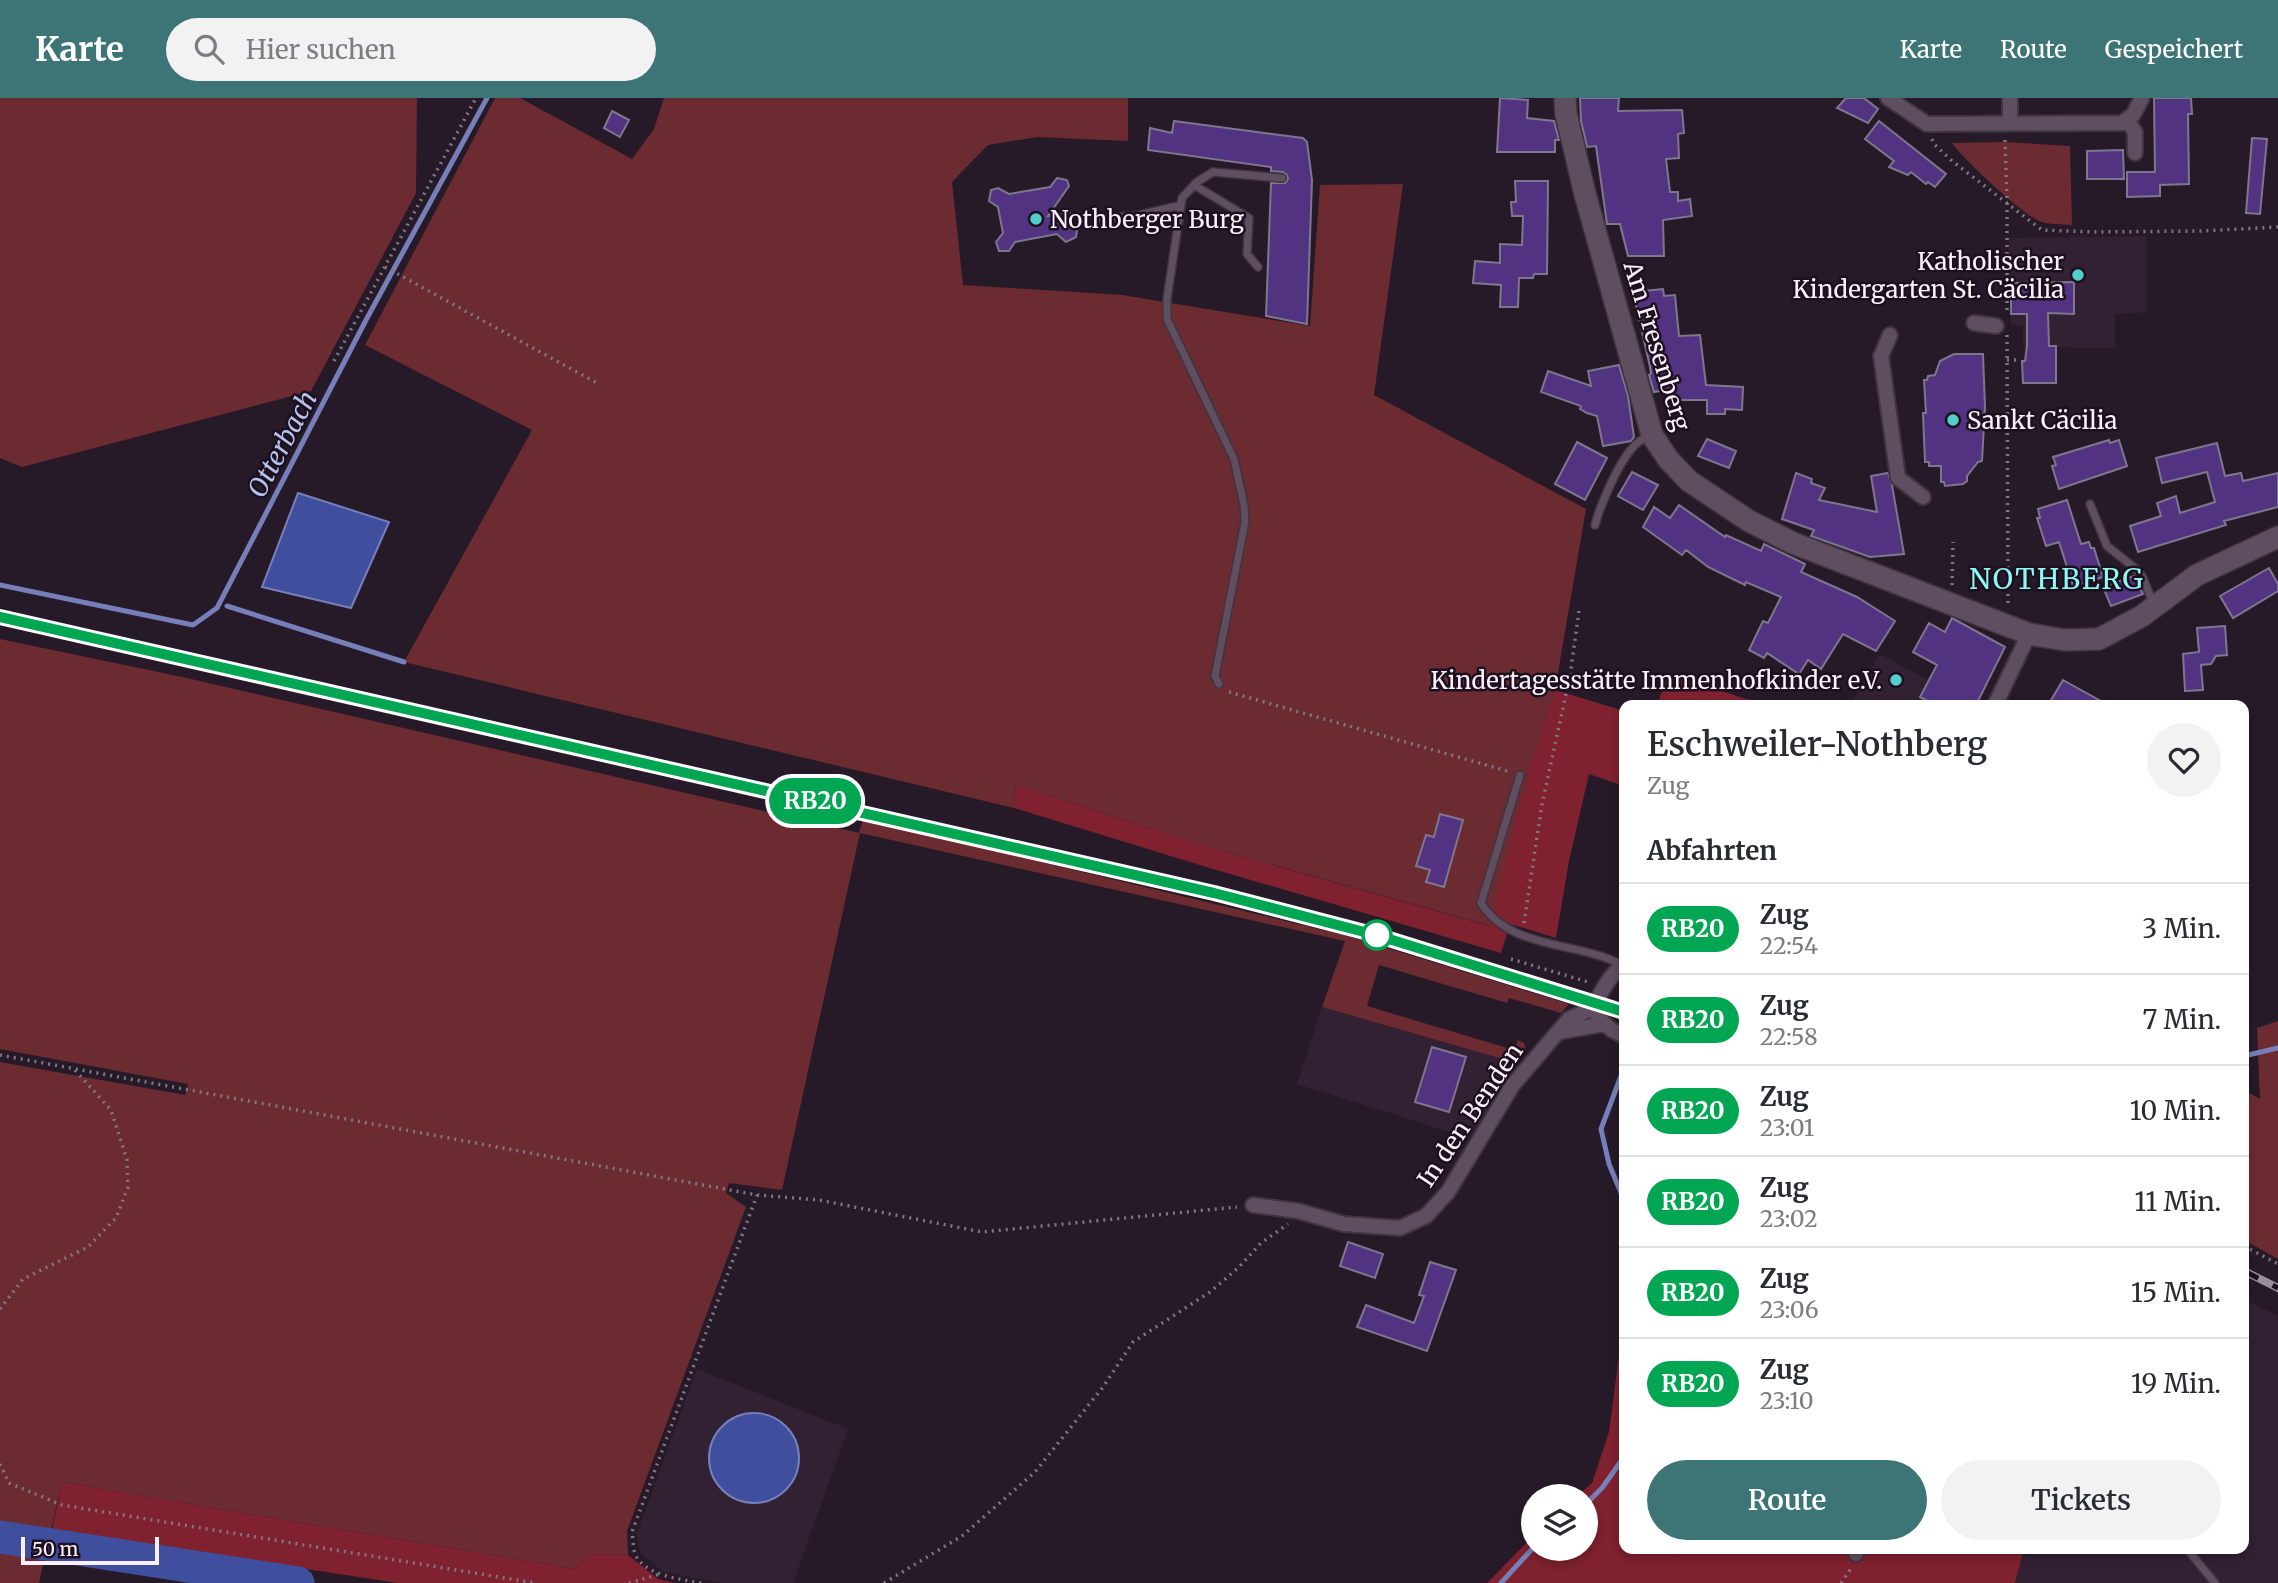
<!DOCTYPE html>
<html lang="de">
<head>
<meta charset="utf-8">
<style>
  body { margin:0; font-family:Merriweather,serif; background:#f2f2f3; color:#2b2b33; height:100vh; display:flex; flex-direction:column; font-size:26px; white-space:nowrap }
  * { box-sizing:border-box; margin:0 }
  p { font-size:23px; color:#7c7c81 }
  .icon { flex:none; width:38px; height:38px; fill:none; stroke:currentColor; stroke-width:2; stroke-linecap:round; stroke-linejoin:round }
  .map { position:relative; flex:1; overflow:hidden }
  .sheet { position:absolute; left:1619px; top:602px; width:630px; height:854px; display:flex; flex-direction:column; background:#fff; border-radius:14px; box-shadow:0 4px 10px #0003 }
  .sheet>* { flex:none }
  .badge { padding:0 14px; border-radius:23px; font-size:24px; line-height:46px }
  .buttons { position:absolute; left:1521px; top:1386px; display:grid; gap:14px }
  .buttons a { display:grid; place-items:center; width:77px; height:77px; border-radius:50%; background:#fff; box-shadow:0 4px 10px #0003; font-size:35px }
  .scale { position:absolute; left:21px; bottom:18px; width:138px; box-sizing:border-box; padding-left:7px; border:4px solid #faf0fa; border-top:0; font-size:19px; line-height:24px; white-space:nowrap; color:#faf0fa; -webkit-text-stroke:5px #1d101e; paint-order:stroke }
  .map>.badge { position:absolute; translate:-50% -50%; box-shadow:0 0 0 4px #fff }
  h2 { padding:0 28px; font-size:26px; line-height:63px }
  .round { display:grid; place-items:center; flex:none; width:74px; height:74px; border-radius:37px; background:#f2f2f3 }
  .head { display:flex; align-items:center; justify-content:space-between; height:119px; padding:0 28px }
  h1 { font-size:33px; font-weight:600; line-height:52px }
  .cta { display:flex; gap:14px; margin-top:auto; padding:14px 28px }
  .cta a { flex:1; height:80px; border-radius:42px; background:#3d7476; color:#fff; font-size:28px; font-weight:600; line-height:80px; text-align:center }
  .cta a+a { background:#f2f2f3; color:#2b2b33 }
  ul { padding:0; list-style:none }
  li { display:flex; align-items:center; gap:21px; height:91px; padding:0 28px; border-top:2px solid #e1e1e2 }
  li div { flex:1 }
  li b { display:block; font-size:26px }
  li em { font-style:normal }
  li .badge { min-width:77px; font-weight:700; text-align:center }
  header { display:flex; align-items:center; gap:42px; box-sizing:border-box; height:98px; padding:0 35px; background:#3d7476; color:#fff }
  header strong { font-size:33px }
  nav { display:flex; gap:38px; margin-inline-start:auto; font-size:24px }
  .search { width:490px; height:63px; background:#f2f2f3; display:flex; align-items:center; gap:18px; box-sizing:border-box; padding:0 24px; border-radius:38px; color:#7c7c81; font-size:26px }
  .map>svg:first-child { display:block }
  .built { fill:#322033 }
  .green { fill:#6b2b30 }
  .forest { fill:#7f212e }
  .water { fill:#3f4f9e; stroke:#777fba; stroke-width:2 }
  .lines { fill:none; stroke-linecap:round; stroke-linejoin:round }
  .stream { stroke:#777fba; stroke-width:5 }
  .river { stroke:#3f4f9e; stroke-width:33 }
  .building { fill:#523382; stroke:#7d778d; stroke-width:2 }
  .lane-casing { stroke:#3f3440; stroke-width:10 }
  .street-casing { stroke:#3f3440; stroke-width:18 }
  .secondary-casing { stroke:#3f3440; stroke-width:24 }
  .path { stroke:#827682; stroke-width:3.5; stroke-dasharray:2 5; stroke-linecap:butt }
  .lane { stroke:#5e4e5f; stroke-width:7 }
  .street { stroke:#5e4e5f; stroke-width:14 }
  .secondary { stroke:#5e4e5f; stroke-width:21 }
  .rail-casing { stroke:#998e9a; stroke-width:8 }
  .rail { stroke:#1d101e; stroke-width:5; stroke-dasharray:16; stroke-linecap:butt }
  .line-casing { stroke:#fff; stroke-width:16 }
  .line { stroke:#00a651; stroke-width:10 }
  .poi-dot { fill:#53cdc9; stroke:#1d101e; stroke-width:2.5 }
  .stop-dot { fill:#fff; stroke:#00a651; stroke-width:3.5 }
  .labels { text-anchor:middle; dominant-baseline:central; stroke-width:5; stroke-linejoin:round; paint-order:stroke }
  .poi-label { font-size:24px; fill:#faf0fa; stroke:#1d101e; text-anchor:start }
  .street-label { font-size:24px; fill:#faf0fa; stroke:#1d101e }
  .water-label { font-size:26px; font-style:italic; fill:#b5c3ef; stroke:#1d101e }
  .quarter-label { font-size:28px; letter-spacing:2px; fill:#8df8f4; stroke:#1d101e }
</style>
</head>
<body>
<header>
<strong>Karte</strong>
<div class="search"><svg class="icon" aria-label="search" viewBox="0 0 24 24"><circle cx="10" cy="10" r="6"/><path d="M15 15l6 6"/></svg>Hier suchen</div>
<nav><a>Karte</a><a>Route</a><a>Gespeichert</a></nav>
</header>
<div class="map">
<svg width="2278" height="1485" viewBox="0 0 2278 1485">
  <rect width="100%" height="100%" fill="#271a28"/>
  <path class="built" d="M2146,138l1,76 -32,2v34l-92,-1v-22h-12l-2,-87z
    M1880,556l48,26 3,-4 32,15 26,-12 -13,26h-126z
    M1322,909l191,55 6,3 -50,73 -172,-54z
    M2244,1201l34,17v267h-263l9,-34h220z
    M697,1271l151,60 -55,154h-69l-61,-11 -23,-20 -3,-19z"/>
  <path class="green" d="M0,0h417l-1,95 -105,198 -289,76 -22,-9z
    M495,0h25l112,61 22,-30 10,-31h464v43l-91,-4 -49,8 -36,37 11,103 159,10 188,31 10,-141 83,-1 -29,211 212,114 -31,181 -26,79 -38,157 -282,-79 -193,-62 -2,23 -610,-146 128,-232 -167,-85z
    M2005,44l65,4 2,79c-9,-1 -24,0 -33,-4 -20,-10 -73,-59 -87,-78z
    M0,541l187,39 672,155 4,-14 485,117 221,68 -8,9 -52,-15 -2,5 -128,-38 -12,41 147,44 4,-10 6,3 2,7 -13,12 -191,-55 23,-66 -485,-108 -78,357 -53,-7 -3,10 20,14 -119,324 1,24 -40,-1 -13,15 -513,-87 -23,101h-39v-521l185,33 3,-11 -188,-35z
    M2278,923v238l-34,-19v-150l16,9 -3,-71z"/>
  <path class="forest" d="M1668,576l97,31h-52l-8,-2 -1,2h-47z
    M1555,592l69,21v75l-35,-12 -20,87 -13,77 -46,-14 -9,29 -298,-87 -189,-58 2,-23 193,62 281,79 39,-157z
    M1624,1218v233h400l-9,34h-528l46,-47v13h53v-53h-9l15,-13 17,-51z
    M62,1384l513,87 13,-15 40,1 30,24 17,4h-277l-346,-53z"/>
  <path class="water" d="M298,395l91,29 -38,86 -89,-21z
    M709 1360a45 45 0 1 1 90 0a45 45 0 1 1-90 0Z"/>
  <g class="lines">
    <path class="stream" d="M0,487l193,40 24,-17 149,-288 121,-222
      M227,508l177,56
      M2244,958l34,-8
      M1624,970l-23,61 8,35 15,36
      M1586,1406l16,-16 22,-31
      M1501,1485l32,-35"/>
    <path class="river" d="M0,1439l298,46"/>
  </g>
  <path class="building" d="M1500,0l28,2 -1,18 27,3 5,19h-4v12h-58z
    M1580,0h39l-1,13 64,-1 2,23 -6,1 1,24 -13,1 4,33h8v9l12,-2 2,17 -29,4 1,36h-36l-8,-32h-13l-11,-78 -9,1 -6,-26z
    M1846,0h18l14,11 -10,14 -31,-15z
    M2154,0h37l1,16h-4l1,70 -29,1v11l-33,1v-25h28z
    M612,13l17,9 -9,17 -16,-9z
    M1174,23l129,17 4,4 5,38 -5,144 -41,-8 5,-133h14l3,-4 -1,-4 -4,-3 -12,-1v-4l-123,-17 2,-22 22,5z
    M1879,23l67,53 -11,13 -7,-5 -2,2 -15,-12 -3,3 -19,-8 5,-6 -29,-22z
    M2252,40l15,1 -7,75 -14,-1z
    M2123,52l1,29h-37v-28z
    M1057,80l10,2 2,6 -21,30 22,-4 2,13 5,5 -1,7 -10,5 -9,-8 -42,8 -6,9h-10l-3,-9 7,-9 -5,-26 -9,-6 2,-11 7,-2 11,6 41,-7z
    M1515,83h33l-1,93h-13l-1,4h-14l-1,29h-18l1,-22 -28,-2 2,-22 25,2v-19l22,1 1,-29h-11l-1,-14h5z
    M2074,184v32l-26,-1 1,33h7v37h-33l-1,-22h3l2,-16v-31h-16v-31z
    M1663,191l1,7 11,-1 4,41 21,-1 6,50 37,2 -1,23 -17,-1v5h-18v-14h-34l-1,-11 -18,3 -5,-17 2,-1 -1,-7 -17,-75z
    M1954,256h29l2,53 -3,54 -4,1 -11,14v5l-4,3 -18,2 -1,-4h-3v-16h-12v-4h-4l-2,-49h3l-2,-33h3l1,-4 7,-1 5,-14z
    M1619,267l9,31 6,41 -3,4 -28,5 -6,-30 -10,-3 -7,-4 1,-3 -40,-14 7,-21 43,15 -3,-15z
    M1707,341l29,12 -7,17 -31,-12z
    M2109,342l1,3 9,-3 8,26 -68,23 -7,-23 4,-1 -3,-8z
    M1577,344l30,16 -22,42 -30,-16z
    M2217,345l8,33 16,-3 2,8 35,-8v34l-54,14 2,4 -88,27 -8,-26 31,-10 -4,-13 19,-7 4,17 35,-11 -8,-30 -45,11 -6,-25z
    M1632,374l26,13 -15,25 -25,-14z
    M1796,375l16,6 -1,4 14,5 -6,12 58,12 -6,-36 17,-3 4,12 12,69 -34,3 -59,-21 3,-6 -32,-11z
    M2067,402l14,44 8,-2 2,6h3l9,29 -30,9 -14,-44 -13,4 -9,-28h3l-2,-9z
    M1679,407l46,32 1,-2 35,16 3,-7 41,20 -4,8 56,25 38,24 -19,30 -33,-17 -22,35 -13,-9 -9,14 -32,-21 -3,5 -15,-8 14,-29 5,2 13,-26 -35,-15 -1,3 -37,-18 -22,-17 -4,5 -39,-28 11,-20 16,11z
    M2269,470l9,16v7l-45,27 -13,-22z
    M2134,478l9,18 -32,12 -8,-19z
    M1952,520l53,29 -29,58h-41l-15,-8 17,-32 -24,-13 16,-29 16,9z
    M2225,528l2,29 -11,1 -5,8 -10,1 2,25 -18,1 -2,-37 16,-2 -2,-24z
    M2063,582l45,25h-60z
    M1440,716l23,6 -19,67 -18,-5 4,-12 -14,-4 10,-31 8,2z
    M1432,949l34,10 -17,55 -34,-10z
    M1348,1144l35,12 -8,24 -35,-12z
    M1430,1164l26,8 -29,81 -70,-24 9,-22 48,18 10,-27 -5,-1z"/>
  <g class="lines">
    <defs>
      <path id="lane" d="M1194,87l55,33 -2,36 11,13
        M1099,120l36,-2 46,-11
        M2090,406l17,42 29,23 7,9 10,25
        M1595,427c6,-22 25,-66 41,-81 4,-4 11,-7 15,-9
        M1219,586l-4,-8 30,-154 -1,-17 -10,-46 -67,-140v-20l15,-101 15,-16 16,-10 69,6
        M1520,677l-39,128c29,47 97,38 141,62
        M2187,1451l28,34"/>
      <path id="street" d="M1888,0l39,26 195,-1 11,-8 9,-17
        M2127,22l8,12v21
        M2010,25v-25
        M1974,225l22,3
        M1890,237l-9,21 17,122 25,19
        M1995,607l34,-71
        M1598,920l14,12 12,6
        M1559,934l45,-8
        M1253,1107l45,6 46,13 56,4 26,-12 22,-24 64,-106 57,-67 26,-12c6,-17 14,-31 29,-42
        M1856,1456l2,-5"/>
      <path id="secondary" d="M1565,0l1,16 19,80 67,241 16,24 21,22 60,40 44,22 236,91 36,6 34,-1 43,-23 55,-41 81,-38"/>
    </defs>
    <use href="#lane" class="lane-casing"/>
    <use href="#street" class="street-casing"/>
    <use href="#secondary" class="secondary-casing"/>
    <path class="path" d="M1932,41l2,5 18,17 90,69 51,2 107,-1 78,-4
      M2005,42l2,57v117
      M385,169l212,116
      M2007,237l1,273
      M2007,262h14
      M334,263l142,-263
      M1952,487l1,-43
      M1229,594l282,80
      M1524,825l18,-119 28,-128 9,-65
      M1511,861l77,23
      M0,957l757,140 62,5 163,32 255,-25
      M2244,1148l34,18
      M0,1211l23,-30 65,-32 28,-29 12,-31 -1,-27 -16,-50 -37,-41
      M0,1366l9,19 53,22 473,78
      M629,1485l31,-9
      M701,1485c-21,-4 -56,-7 -66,-29 -2,-6 -2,-16 -3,-22l125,-337
      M884,1485l78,-47 73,-64 68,-85 30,-45 77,-50 28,-24 23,-25 27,-19
      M1841,1485l11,-16"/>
    <use href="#lane" class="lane"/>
    <use href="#street" class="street"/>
    <use href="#secondary" class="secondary"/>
    <defs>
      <path id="rail" d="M0,519l1191,271 185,47 248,77
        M2244,1173l34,17"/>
    </defs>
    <use href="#rail" class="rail-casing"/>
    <use href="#rail" class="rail"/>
  </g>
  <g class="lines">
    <defs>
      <path id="line" d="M0,519l1214,276 162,42 248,77"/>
    </defs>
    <use href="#line" class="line-casing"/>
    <use href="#line" class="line"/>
  </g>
  <g class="poi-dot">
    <circle cx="1036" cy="121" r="7"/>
    <circle cx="2078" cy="177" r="7"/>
    <circle cx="1953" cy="322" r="7"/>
    <circle cx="1896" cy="582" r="7"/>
  </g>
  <circle class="stop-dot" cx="1377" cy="837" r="14"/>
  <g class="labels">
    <g class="poi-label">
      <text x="1050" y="121">Nothberger Burg</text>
      <text x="2064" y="163" text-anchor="end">Katholischer<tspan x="2064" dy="28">Kindergarten St. Cäcilia</tspan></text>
      <text x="1967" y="322">Sankt Cäcilia</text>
      <text x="1882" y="582" text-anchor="end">Kindertagesstätte Immenhofkinder e.V.</text>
    </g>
    <g class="street-label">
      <text transform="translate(1657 248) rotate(73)">Am Fresenberg</text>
      <text transform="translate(1470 1017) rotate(-56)">In den Benden</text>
    </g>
    <g class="water-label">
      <text transform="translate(282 346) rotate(-62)">Otterbach</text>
    </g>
    <g class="quarter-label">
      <text x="2057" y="481">NOTHBERG</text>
    </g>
  </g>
</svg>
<div class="buttons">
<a><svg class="icon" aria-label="layers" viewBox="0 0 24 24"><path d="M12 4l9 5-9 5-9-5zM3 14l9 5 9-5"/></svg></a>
</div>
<div class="scale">50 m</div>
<b class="badge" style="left:815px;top:703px;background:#00a651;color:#fff">RB20</b>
<section class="sheet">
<div class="head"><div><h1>Eschweiler-Nothberg</h1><p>Zug</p></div><a class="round"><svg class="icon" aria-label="heart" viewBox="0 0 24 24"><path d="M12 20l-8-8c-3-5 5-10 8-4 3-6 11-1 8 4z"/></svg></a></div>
<h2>Abfahrten</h2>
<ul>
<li><span class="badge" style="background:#00a651;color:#fff">RB20</span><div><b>Zug</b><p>22:54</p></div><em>3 Min.</em></li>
<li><span class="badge" style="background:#00a651;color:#fff">RB20</span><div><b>Zug</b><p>22:58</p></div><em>7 Min.</em></li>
<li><span class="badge" style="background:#00a651;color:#fff">RB20</span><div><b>Zug</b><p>23:01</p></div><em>10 Min.</em></li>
<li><span class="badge" style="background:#00a651;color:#fff">RB20</span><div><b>Zug</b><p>23:02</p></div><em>11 Min.</em></li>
<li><span class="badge" style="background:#00a651;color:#fff">RB20</span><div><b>Zug</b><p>23:06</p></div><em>15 Min.</em></li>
<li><span class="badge" style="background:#00a651;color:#fff">RB20</span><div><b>Zug</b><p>23:10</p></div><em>19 Min.</em></li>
</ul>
<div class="cta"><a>Route</a><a>Tickets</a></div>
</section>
</div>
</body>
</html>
